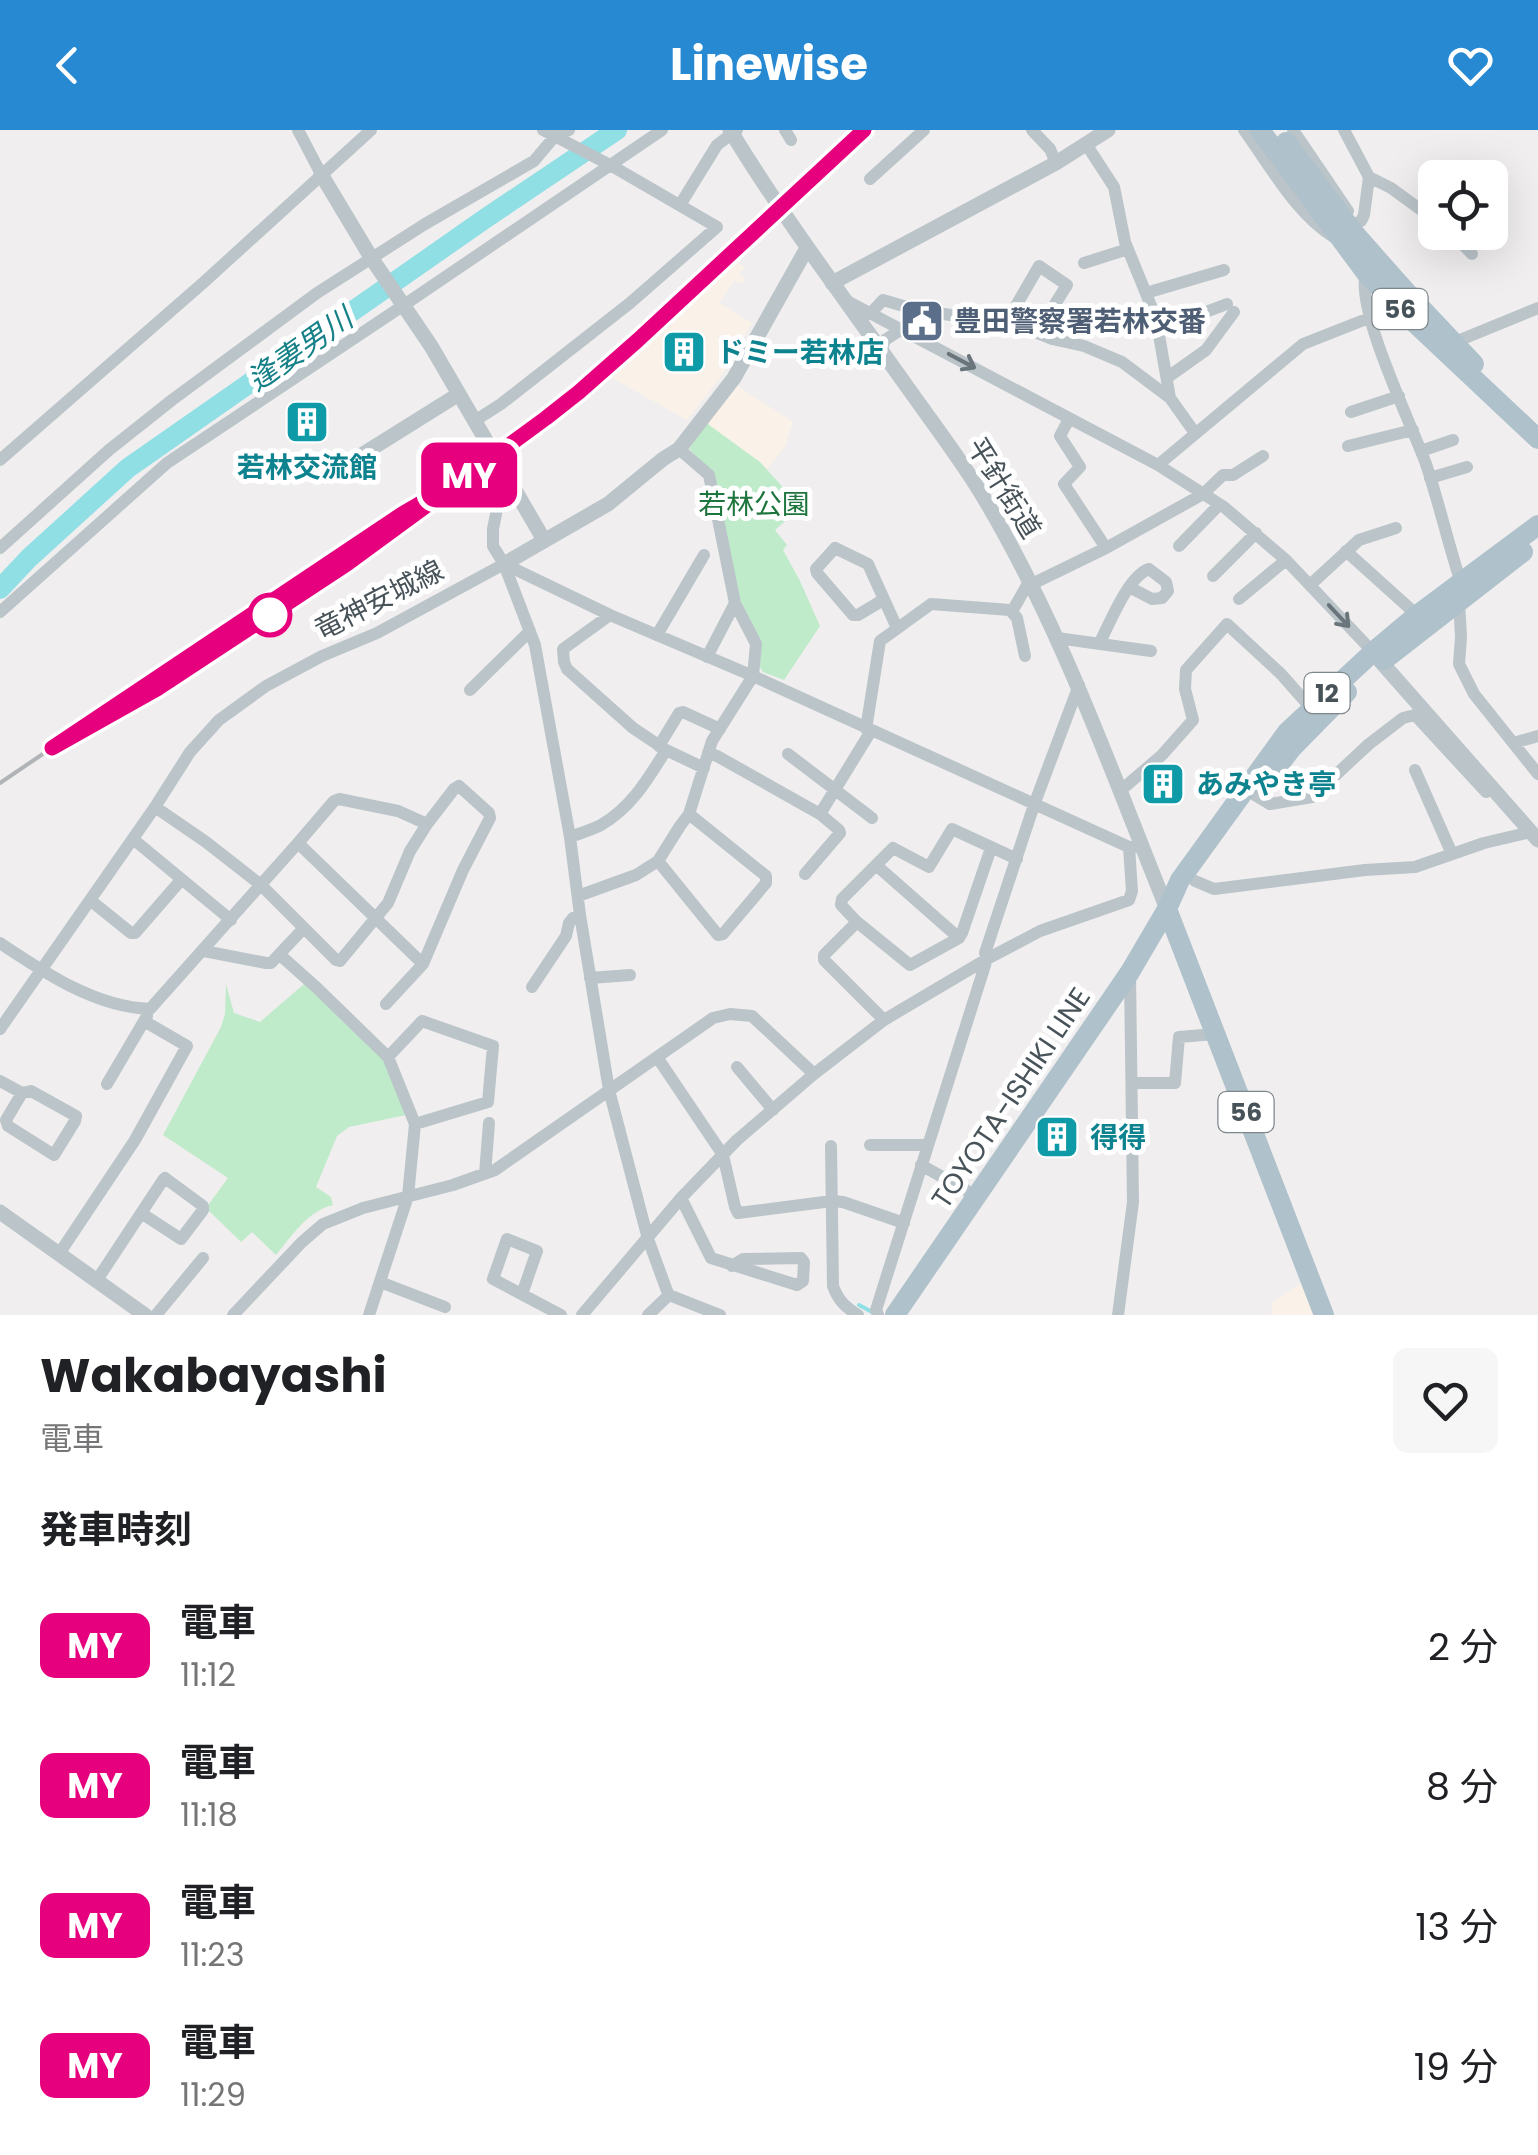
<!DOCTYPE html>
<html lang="ja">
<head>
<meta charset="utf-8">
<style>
  body { margin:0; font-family:Poppins,"Noto Sans JP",sans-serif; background:#f6f6f6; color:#202124; height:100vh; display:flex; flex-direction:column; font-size:38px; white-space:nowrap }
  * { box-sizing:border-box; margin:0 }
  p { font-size:32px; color:#757577 }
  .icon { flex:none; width:55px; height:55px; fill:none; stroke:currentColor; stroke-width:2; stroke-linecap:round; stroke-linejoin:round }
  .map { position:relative; height:1185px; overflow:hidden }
  .details { display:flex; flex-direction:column; background:#fff; flex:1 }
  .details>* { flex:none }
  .badge { padding:0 20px; border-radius:15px; font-size:35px; line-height:65px }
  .fabs { position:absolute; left:1418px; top:30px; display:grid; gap:20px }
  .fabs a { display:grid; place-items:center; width:90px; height:90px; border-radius:15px; background:#fff; box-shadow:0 10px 40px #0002; font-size:50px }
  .map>.badge { position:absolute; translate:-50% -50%; box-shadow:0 0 0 5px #fff }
  h2 { padding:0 40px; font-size:38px; line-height:90px }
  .round { display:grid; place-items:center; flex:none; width:105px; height:105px; border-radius:15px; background:#f6f6f6 }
  .overview { display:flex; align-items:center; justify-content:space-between; height:170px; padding:0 40px }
  h1 { font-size:48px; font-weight:700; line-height:75px }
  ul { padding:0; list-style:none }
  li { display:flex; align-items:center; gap:30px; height:140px; padding:0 40px }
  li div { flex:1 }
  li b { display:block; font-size:38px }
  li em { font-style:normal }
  li .badge { min-width:110px; font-weight:700; text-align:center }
  header { display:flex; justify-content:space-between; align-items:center; height:130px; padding:0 40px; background:#2789d1; color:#fff; font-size:45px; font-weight:700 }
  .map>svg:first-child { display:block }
  .commercial { fill:#faf2e8 }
  .green { fill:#bfebca }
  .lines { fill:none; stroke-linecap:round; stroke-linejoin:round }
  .stream { stroke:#8fdfe5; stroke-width:4 }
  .river { stroke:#8fdfe5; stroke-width:20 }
  .minor { stroke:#bac4c9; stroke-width:12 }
  .tertiary { stroke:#bac4c9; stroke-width:15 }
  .primary { stroke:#afc1cb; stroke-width:20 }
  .rail { stroke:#b0b4b7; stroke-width:4 }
  .oneway { stroke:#6a757b }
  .line-casing { stroke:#fff; stroke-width:22 }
  .line { stroke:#e6007e; stroke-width:15 }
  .stop-dot { fill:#fff; stroke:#e6007e; stroke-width:5 }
  .labels { text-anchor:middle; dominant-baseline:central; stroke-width:10; stroke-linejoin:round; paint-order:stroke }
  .shield { fill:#fff; stroke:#7e878b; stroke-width:2.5 }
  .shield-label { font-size:25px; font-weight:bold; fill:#475359 }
  .service-label { font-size:28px; font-weight:bold; fill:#4e5e75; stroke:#fff; text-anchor:start }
  .culture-label { font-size:28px; font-weight:bold; fill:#0d838f; stroke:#fff; text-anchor:start }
  .street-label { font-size:28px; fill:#475359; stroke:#fff }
  .park-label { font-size:28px; fill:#1e753d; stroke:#fff }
  .water-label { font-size:30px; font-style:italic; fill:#168088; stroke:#fff }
</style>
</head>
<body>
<header><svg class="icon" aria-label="back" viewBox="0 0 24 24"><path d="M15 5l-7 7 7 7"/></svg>Linewise<svg class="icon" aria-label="heart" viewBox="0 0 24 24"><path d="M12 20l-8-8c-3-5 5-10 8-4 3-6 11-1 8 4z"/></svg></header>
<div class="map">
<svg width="1538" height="1185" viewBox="0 0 1538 1185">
  <rect width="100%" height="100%" fill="#f0eeee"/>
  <path class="commercial" d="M729,128l16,9 -7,8 8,4 -3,5 -9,-3 -15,22 33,20 -30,52 -35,45 -80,-45z
    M733,253l60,39 -8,25 -18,22 -62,-47z
    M1303,1152l11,33h-43l1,-12z"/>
  <path class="green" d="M705,292l55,40 41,45 -26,23 12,15 -4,5 16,29 21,47 -36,54 -21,-8 -3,-5 1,-25 -24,-49 -24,-120 -24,-24z
    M226,854l8,29 26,9 44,-38 79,68 23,63 -57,12 -12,9 -21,51 15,10 2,8c-26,6 -41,31 -57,50l-24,-23 -11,10 -35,-34 22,-30 -65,-43 58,-108 4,-13z"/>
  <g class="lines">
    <path class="stream" d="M859,1175l13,7"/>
    <path class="river" d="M0,459l29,-31 99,-90 358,-250 131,-88"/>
    <path class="minor" d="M298,0l23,44
      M785,0l6,10
      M1032,0l18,19 6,14
      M1244,0c27,37 52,84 91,108
      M1293,0l55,81
      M1344,0l25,47 -5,38 -3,6 -6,3
      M1086,14l28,43 11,55 31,76 14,80
      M1369,47l22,11 44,32
      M870,49l54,-49
      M680,75l37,-60 20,-15
      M1451,102l21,22
      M1084,133l44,-14
      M1366,143c-11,36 45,150 60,191 13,39 22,79 35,119
      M1146,163l78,-23
      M847,171l311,164 66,42 62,53 87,92
      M870,184l13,-14 34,10 100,15 35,14 32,7 38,16 48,36 25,35
      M1006,193l33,-57 28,19 -30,48
      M1158,200l69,-26
      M1455,212l83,-34
      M881,221l4,-11 17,-11
      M1168,247l38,-27 28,-38
      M1351,282l48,-16
      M1069,289l-9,17 20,31 -16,17 42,64
      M476,290l25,-16 129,-101 87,-76 -105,-61 -69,-36
      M1348,316l65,-16
      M1421,321l32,-11
      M0,330l203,-177 168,-153
      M1158,335l145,-121 66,-26
      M1430,348l37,-11
      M502,354l-9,45v17l11,18 31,81 35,192 10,78 29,175 39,149 19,52 2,4 51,20
      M1179,416l40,-41
      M0,418l109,-98 63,-50 145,-107 108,-69 109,-63 21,-25 14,-6
      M1346,421l71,64
      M504,434l106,51 143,61 376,171h6
      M1213,446l43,-43
      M1032,454l74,-36 97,-54 20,-19h10l30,-19
      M1310,455l49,-45 37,-12
      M1239,469l47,-39
      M883,470l-25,15h-5l-36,-42 -1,-4 19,-21 33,16 29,64
      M1459,471l2,36 -2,27 15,30 64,80
      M1010,480l7,8 8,38
      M0,482l167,-149 237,-158 258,-175
      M610,485l-47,34 1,13 3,7 66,59 33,22 38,18
      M657,505l47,-80
      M1057,508l94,13
      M1099,514c11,-21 29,-68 50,-75l17,13 2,9 -6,7 -10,1 -23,-12
      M707,527l28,-54
      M470,560l60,-59
      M866,599l14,-88 51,-37 79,6 4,-2 16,-28
      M1513,613l25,-7
      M659,616l20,-33 4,-1 37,17
      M708,623l9,3 103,58 51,-83
      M788,624l84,64
      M1415,640l37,84
      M459,656l30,27 1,5 -27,52 -40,94 -125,-121 36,-42 5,-2 59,12 29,13 27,-35z
      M1120,661l42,-36 31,-35 -8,-31 1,-19 41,-46 54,50 30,34
      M1255,665l15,9 42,-7 57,-53 34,-26 12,-3 71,77
      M155,677l51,35 55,43 75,75 4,1 48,-58 22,-52 17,-27
      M570,707c10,-4 22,-7 31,-12 30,-17 47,-46 65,-75
      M133,709l98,81
      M658,731l60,74 5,-1 43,-51v-7l-77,-62
      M876,735l83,73
      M805,744l35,-41 -1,-3 -19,-16
      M1195,751l19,8 151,-19 50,-3 69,-24 47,-11
      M578,766l58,-21 22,-14 22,-35 9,-12 23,-73 41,-65 3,-32 -21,-41 -26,-128 -30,-26
      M90,770l41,33h4l46,-53
      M857,792l53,43 49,-27 3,-5 29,-85
      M0,813c45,30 95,64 150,66l148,-166
      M204,821l62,12h5l32,-34
      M280,825l36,32 72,70 34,-36 71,25 -5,56 -73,22 -7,72 -39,119
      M590,848l40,-3
      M532,857l34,-51 3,-13 4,-5 7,-3
      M386,874l37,-40
      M884,890l-60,-60v-5l33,-33 -16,-17 1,-6 51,-51 36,19 23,-38 65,30
      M0,899l155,-222 35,-55 29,-32 47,-34 56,-30 55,-23 127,-69
      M388,927l27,67
      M657,927l66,98 12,52 3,6 94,-12 11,1 61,21
      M737,937l36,43
      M0,951l22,12 9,-2 45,25 -1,5 -21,34 -46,-29 -2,-6 16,-27
      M1132,953h43l4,-46 36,-3
      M107,954l40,-68
      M870,1015h58
      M831,1016l2,140c5,14 12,21 25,29
      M921,1035l57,32
      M485,1044l4,-51
      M681,1068l30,60 86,27 6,-4 1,-19 -3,-4 -58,1 -11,7
      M59,1124l76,-114 52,-94 -43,-25
      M97,1150l66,-100 2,-2 38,28v4l-22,29 -40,-26
      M380,1152l65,25
      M522,1164l15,-43 -30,-12 -14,40 68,36
      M156,1185l47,-57
      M233,1185l69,-73 21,-18 40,-16 90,-23 42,-15 218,-152 17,-4 22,2 62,58
      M582,1185l99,-117 56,-58 77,-66 70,-54 103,-61 53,-28 89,-31 3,-9 -3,-44
      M648,1185l21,-20
      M878,1185l-2,-5 111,-351 -2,-6 49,-148 45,-120
      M1118,1185l15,-113 -3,-228"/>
    <path class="tertiary" d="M730,0c53,87 114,168 173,251 26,37 54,73 78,112 79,131 129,275 186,416
      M321,44l51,85 59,87 113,194
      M832,153l224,-120 52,-33
      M331,344l128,-80
      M504,434l104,-60 55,-45 16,-10 55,-71 73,-130
      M1375,525l163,185
      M0,1082l145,103"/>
    <path class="primary" d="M1260,0l106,143 37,39 135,127
      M1286,12l69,92 54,61 65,69
      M1384,530l139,-108
      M1275,640l17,-22 55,-56
      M1167,779l157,406
      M895,1185l235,-343 37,-63 13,-29 107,-148 86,-80 44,-37 121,-90"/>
    <path class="rail" d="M52,618l105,-59 190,-125 199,-146 63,-52 255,-236
      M0,653l62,-42"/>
  </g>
  <defs><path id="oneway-shaft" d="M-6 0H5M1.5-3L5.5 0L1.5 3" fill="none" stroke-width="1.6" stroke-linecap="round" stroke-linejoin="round" transform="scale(2.5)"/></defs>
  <g class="oneway">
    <use href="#oneway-shaft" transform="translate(962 231) rotate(28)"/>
    <use href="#oneway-shaft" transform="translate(1339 486) rotate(47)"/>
  </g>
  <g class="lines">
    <defs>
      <path id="line" d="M450,356l-48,28 -350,234 105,-59 190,-125 199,-146 33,-26 59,-52 226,-210"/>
    </defs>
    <use href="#line" class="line-casing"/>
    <use href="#line" class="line"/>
  </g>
  <defs>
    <symbol id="civic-square" viewBox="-11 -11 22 22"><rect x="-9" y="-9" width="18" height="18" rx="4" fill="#5c6f8a" stroke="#fff"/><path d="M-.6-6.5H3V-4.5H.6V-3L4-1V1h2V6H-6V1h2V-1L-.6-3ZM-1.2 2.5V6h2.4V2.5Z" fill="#fff"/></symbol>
    <symbol id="building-square" viewBox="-11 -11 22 22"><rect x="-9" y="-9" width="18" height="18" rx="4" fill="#0f9aa8" stroke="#fff"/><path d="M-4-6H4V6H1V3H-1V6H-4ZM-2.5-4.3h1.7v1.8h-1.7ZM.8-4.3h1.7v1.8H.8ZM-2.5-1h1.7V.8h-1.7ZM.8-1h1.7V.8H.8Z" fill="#fff"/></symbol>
  </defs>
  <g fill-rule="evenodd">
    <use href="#civic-square" x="897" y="166" width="50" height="50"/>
    <use href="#building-square" x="659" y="197" width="50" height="50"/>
    <use href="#building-square" x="282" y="267" width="50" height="50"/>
    <use href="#building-square" x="1138" y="629" width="50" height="50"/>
    <use href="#building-square" x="1032" y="982" width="50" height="50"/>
  </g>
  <circle class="stop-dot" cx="270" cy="485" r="20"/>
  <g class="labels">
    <g class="shield">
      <rect x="1372.5" y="159" width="55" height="40" rx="8"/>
      <rect x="1304.5" y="543" width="45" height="40" rx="8"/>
      <rect x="1218.5" y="962" width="55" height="40" rx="8"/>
    </g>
    <g class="shield-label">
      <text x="1400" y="179">56</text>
      <text x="1327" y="563">12</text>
      <text x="1246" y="982">56</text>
    </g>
    <g class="service-label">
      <text x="954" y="191">豊田警察署若林交番</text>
    </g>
    <g class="culture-label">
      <text x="716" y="222">ドミー若林店</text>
      <text x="307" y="337" text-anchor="middle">若林交流館</text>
      <text x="1196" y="654">あみやき亭</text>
      <text x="1090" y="1007">得得</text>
    </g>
    <g class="street-label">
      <text transform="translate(1004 358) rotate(58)">平針街道</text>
      <text transform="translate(379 470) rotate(-27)">竜神安城線</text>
      <text transform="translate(1011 968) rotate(-56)">TOYOTA-ISHIKI LINE</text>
    </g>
    <g class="park-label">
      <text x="754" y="374">若林公園</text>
    </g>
    <g class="water-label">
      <text transform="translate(300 219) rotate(-35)">逢妻男川</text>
    </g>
  </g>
</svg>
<div class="fabs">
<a><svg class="icon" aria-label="locate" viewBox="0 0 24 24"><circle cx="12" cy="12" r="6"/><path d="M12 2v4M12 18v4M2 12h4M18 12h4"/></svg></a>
</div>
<b class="badge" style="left:469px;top:345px;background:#e6007e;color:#fff">MY</b>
</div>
<section class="details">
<div class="overview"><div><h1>Wakabayashi</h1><p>電車</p></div><a class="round"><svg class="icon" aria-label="heart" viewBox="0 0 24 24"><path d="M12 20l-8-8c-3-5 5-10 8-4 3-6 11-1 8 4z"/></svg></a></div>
<h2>発車時刻</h2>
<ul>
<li><span class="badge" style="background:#e6007e;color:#fff">MY</span><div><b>電車</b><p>11:12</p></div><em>2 分</em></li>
<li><span class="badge" style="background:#e6007e;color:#fff">MY</span><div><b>電車</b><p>11:18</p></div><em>8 分</em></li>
<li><span class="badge" style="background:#e6007e;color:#fff">MY</span><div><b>電車</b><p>11:23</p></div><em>13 分</em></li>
<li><span class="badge" style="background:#e6007e;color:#fff">MY</span><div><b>電車</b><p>11:29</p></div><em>19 分</em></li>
</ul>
</section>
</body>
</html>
